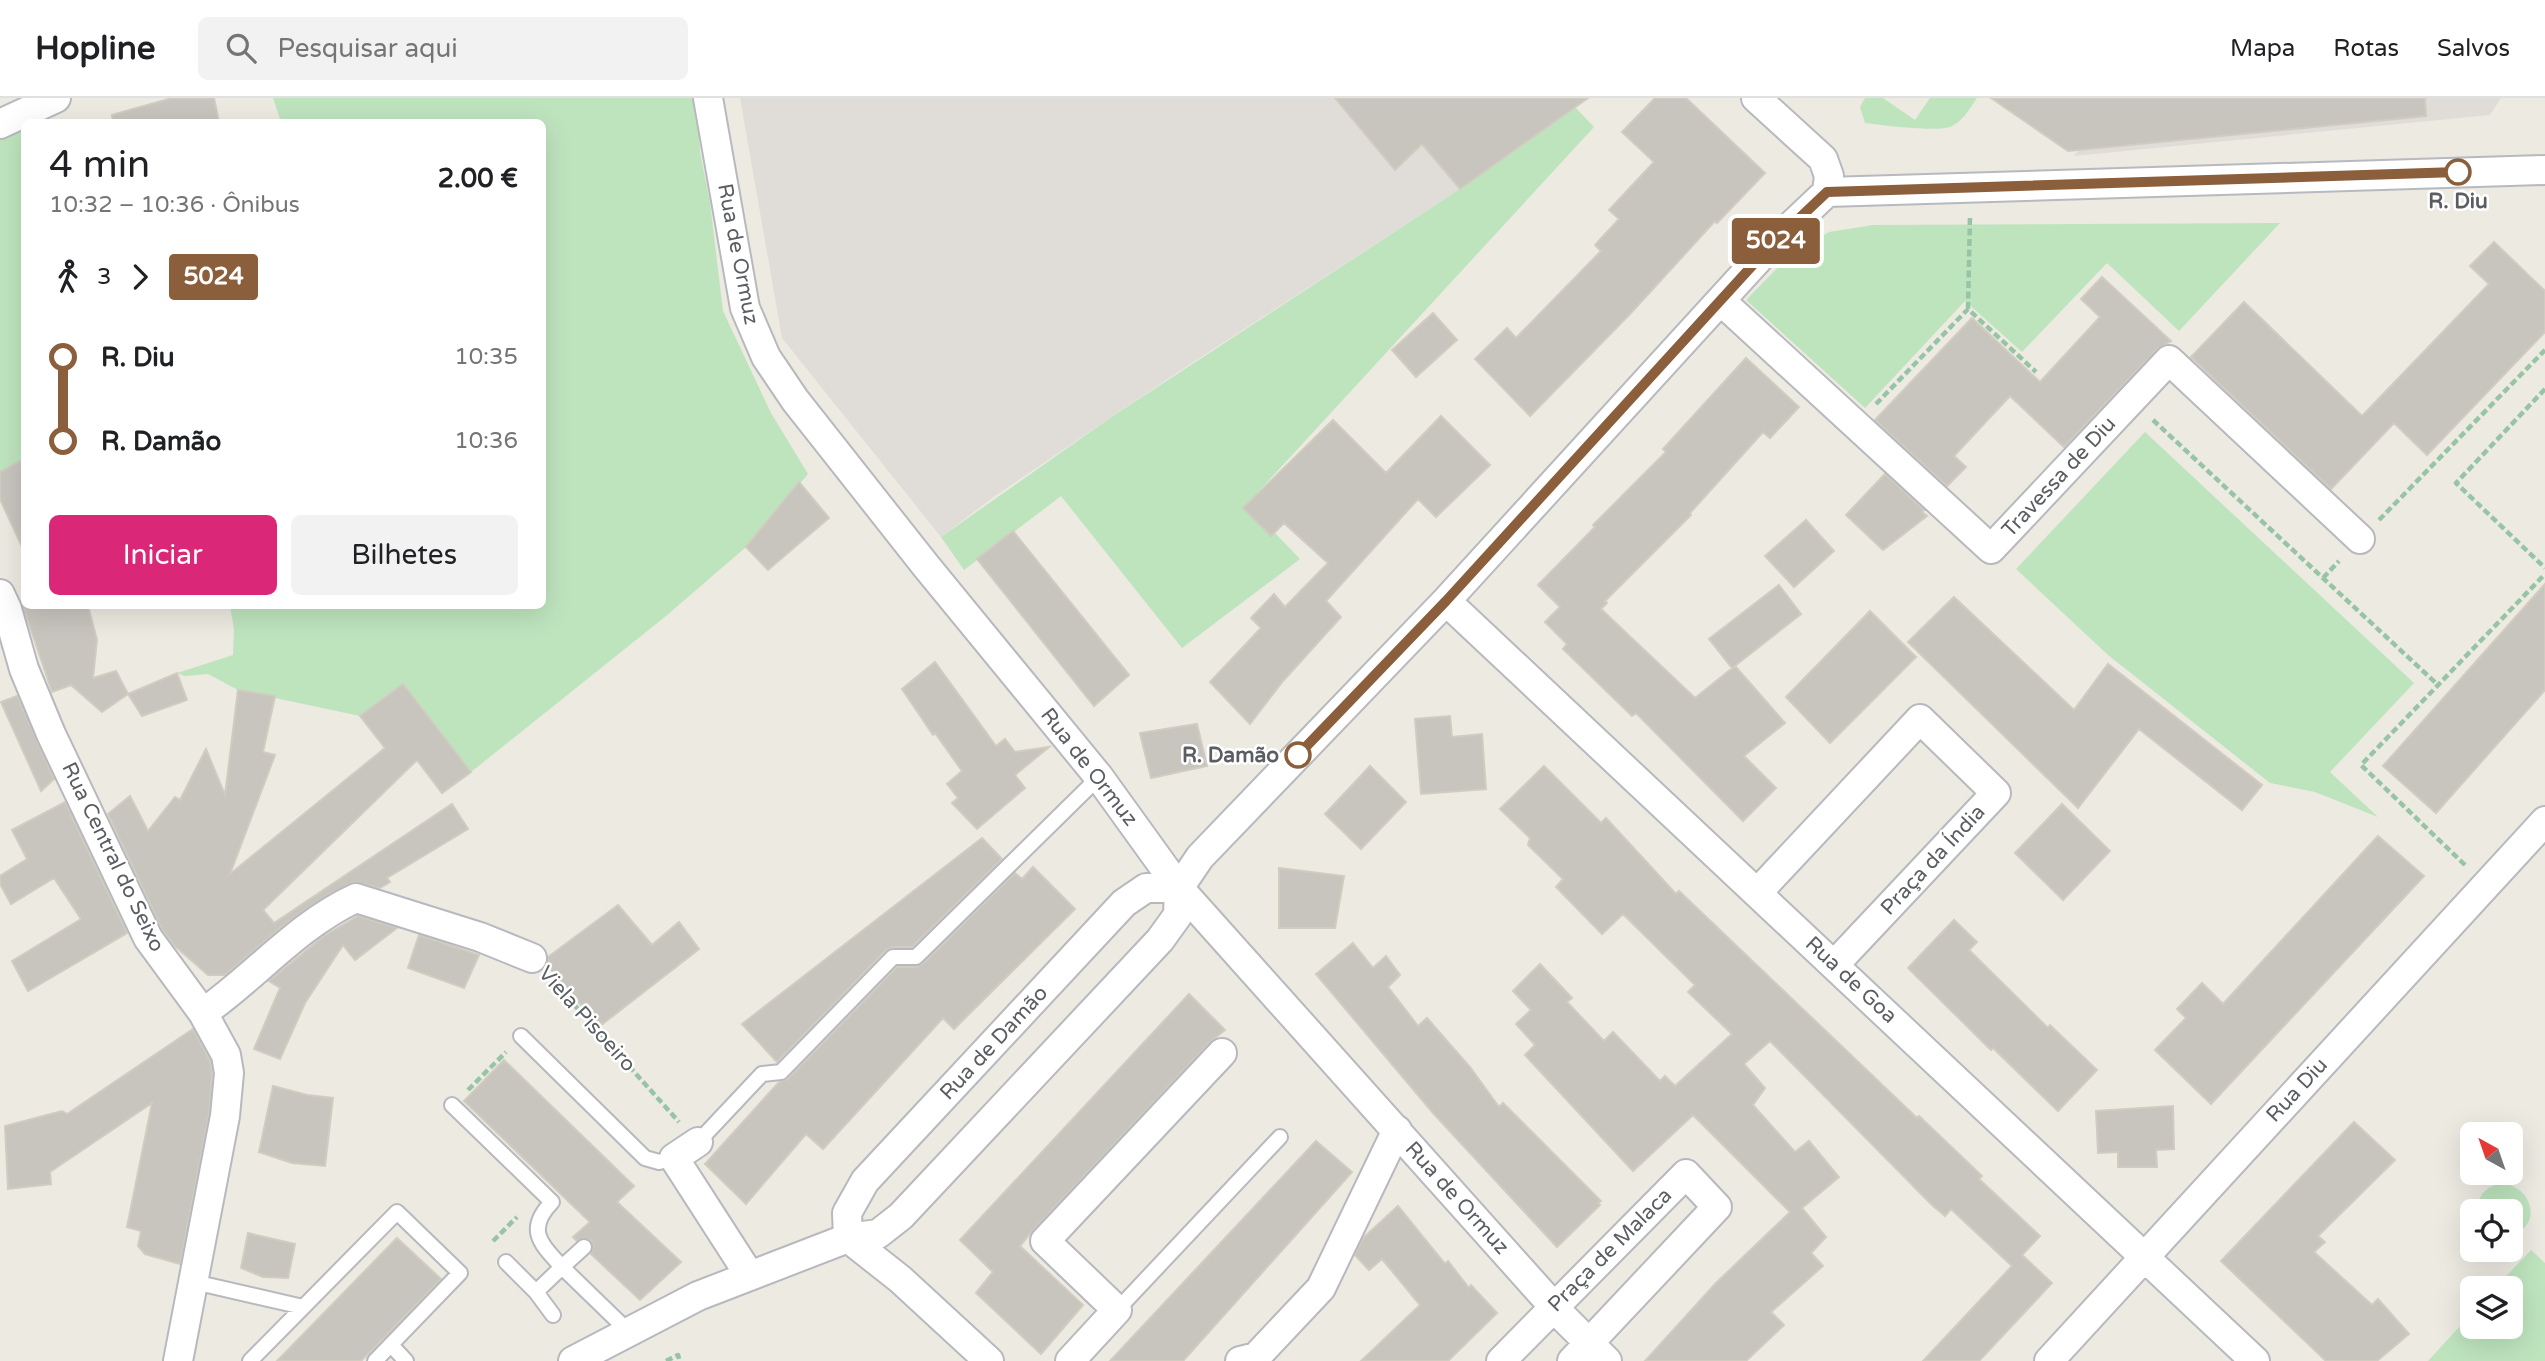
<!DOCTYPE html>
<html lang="pt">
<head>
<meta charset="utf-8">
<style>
  body { margin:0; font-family:"Varela Round",sans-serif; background:#f2f2f2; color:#202124; height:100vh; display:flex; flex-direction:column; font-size:26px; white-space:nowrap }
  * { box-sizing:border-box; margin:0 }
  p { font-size:23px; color:#757577 }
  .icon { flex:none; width:38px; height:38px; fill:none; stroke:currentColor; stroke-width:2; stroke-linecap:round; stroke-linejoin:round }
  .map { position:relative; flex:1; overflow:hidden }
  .drawer { position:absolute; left:21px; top:21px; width:525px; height:490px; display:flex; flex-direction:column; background:#fff; border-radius:10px; box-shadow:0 7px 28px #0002 }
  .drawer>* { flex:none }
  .badge { padding:0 14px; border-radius:5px; font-size:24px; line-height:46px }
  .needle { width:46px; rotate:320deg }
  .controls { position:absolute; left:2460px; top:1024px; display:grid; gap:14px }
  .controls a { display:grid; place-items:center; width:63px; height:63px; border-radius:10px; background:#fff; box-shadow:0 7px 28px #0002; font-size:35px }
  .map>.badge { position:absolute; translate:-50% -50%; box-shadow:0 0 0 4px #fff }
  .legs { display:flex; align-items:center; gap:10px; height:77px; padding:0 28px; font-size:23px }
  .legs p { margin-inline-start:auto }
  .head { display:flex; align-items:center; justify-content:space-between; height:119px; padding:0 28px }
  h1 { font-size:38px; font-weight:600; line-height:52px }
  .button { display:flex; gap:14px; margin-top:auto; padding:14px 28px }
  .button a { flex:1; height:80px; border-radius:10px; background:#db2777; color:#fff; font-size:28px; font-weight:600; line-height:80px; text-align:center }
  .button a+a { background:#f2f2f2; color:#202124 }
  ul { padding:0 28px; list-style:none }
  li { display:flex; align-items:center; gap:24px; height:84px; font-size:26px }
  li i { display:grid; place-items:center; width:10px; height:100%; margin:0 9px; background:currentColor }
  li i::after { content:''; width:18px; height:18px; margin:-9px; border:5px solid; border-radius:50%; background:#fff }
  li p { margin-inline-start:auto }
  li:first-child i { background:linear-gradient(#0000 50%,currentColor 0) }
  li:last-child i { background:linear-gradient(currentColor 50%,#0000 0) }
  header { display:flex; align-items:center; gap:42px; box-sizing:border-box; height:98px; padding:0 35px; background:#fff; border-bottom:2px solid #e0e0e0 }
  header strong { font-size:33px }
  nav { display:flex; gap:38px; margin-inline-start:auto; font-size:24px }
  .search { width:490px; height:63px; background:#f2f2f2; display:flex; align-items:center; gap:18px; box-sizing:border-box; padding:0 24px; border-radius:10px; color:#757577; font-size:26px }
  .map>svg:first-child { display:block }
  .industrial { fill:#e0ddd9 }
  .green { fill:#bee4be }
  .building { fill:#c8c4be; stroke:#d1ccc0; stroke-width:2 }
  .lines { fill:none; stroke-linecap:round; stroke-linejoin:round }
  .lane-casing { stroke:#b7b9be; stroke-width:18 }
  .street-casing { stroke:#b7b9be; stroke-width:32 }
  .path { stroke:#97c4a4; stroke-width:4.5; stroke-dasharray:7 3.5; stroke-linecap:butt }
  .lane { stroke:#fff; stroke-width:14 }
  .street { stroke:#fff; stroke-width:28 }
  .line-1-casing { stroke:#fff; stroke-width:16 }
  .line-1 { stroke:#8b5e3c; stroke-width:10 }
  .stop-1-dot { fill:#fff; stroke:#8b5e3c; stroke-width:3.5 }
  .labels { text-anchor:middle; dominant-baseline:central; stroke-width:5; stroke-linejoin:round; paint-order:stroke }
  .stop-label { font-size:21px; font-weight:bold; fill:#5a5d62; stroke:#fff }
  .street-label { font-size:21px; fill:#5a5d62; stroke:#fff }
</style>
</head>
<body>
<header>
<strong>Hopline</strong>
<div class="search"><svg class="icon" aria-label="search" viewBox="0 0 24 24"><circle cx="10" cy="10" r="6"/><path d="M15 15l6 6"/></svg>Pesquisar aqui</div>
<nav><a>Mapa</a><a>Rotas</a><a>Salvos</a></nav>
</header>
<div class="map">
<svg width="2545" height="1263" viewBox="0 0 2545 1263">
  <rect width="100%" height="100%" fill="#eceae1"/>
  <path class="industrial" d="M740,0h848l-128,91 -288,187 -177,120 -54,41 -159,-199z
    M2119,0h382l-11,17 -416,41z"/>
  <path class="green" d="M273,0h424l3,54 10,51 13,108 48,102 37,61 -62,73 -80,69 -195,156 -68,-88 -43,32 -122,-26 -30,-16 -23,2 -8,-3 56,-18 1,-26 -4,-23h312v-484h-261z
    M1865,0h18l32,22 15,-22h47c-7,10 -13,22 -25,28 -13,7 -70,-1 -87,-3l-5,-16z
    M1575,9l19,20 -347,377 53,55 -118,89 -121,-152 -97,74 -23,-33 172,-121 347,-227z
    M24,31v330l-24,13v-334z
    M2280,125l-101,108 -72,-68 -85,89 -57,-51 -100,107 -119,-108 40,-41 43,-27 44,-7z
    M2145,334l269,251 -84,89 48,45 -63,-25 -45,-9 -162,-128 -92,-86z
    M2503,1085c30,5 40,42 8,53v-25h-35c3,-17 10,-25 27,-28z
    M2531,1152l14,13v98h-117l45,-49v14h38v-38h-16z"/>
  <path class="building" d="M172,0h42l5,24h-106l-1,-7z
    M1335,0h253l-128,91 -38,-45 -27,26z
    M1655,0h31l79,75 -48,50 -2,-2 -84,92 -101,103 -55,-57 32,-31 9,10 85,-87 -6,-6 24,-26 -10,-9 45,-48 -32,-30z
    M1991,0h434l1,18 -358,35z
    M2494,144l51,49v41l-118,123 -33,-32 -63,66 -140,-132 53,-55 118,114 127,-132 -19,-18z
    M2102,179l69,64 -14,8 -93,98 -54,-51 -56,60 12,11 -19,19 -72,-66 97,-102 68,64 60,-65 -19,-18z
    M1433,215l24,27 -41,37 -24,-27z
    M1746,260l53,49 -29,31 -7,-6 -73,81 1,2 -86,86 2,2 -6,6 94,89 40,-32 50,57 -41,33 32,32 -33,33 -107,-108 -4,3 -69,-67 4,-5 -22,-22 15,-15 -22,-22 57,-58 -2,-2 73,-73 -3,-3z
    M1441,318l49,49 -54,52 -18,-18 -92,102 15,16 -58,64 -33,43 -40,-42 51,-54 -10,-10 23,-24 11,13 43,-44 -44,-40 -13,13 -28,-28 90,-88 53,53z
    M24,361v92l-24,-52v-27z
    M1885,376l39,36 -2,2 5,4 -44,34 -37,-35z
    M799,384l30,36 -61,52 -22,-23z
    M1806,422l28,31 -40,36 -29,-31z
    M1013,433l116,144 -35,31 -117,-147z
    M2545,486v106l-109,123 -53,-47z
    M1779,487l22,29 -69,54 -23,-29z
    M1954,499l120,113 34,-46 154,121 -20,25 -103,-81 -61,79 -170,-166z
    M23,508h65l9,34 -4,38 23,-7 12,23 -26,18 -31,-27 -19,7z
    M1870,513l46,46 -86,86 -44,-46z
    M935,564l61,84 9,-7 10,13 34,-5 -34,28 10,13 -48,41 -25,-26 6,-5 -11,-14 15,-13 -27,-38 -2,2 -31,-46z
    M177,575l10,27 -45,16 -14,-22z
    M403,586l68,88 -29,21 -25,-33 -154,150 11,13 178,-119 16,25 -81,49 3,4 -10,6 -26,-6 -27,13 -42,29 -60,51h-17l-33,-29 -13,-17 -54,-115 22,-18 18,35 27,-34 5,3 26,-51 19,46 13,-105 37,6 -12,56 12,3 -45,119 155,-126 -25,-32z
    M17,598l37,83 -13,12 -40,-89z
    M1450,618l2,21 30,-3 4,55 -65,5 -6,-75z
    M1197,626l10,42 -56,12 -11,-45z
    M1370,668l36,36 -45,47 -36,-35z
    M1544,668l57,57 5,-5 70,76 3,-3 238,227 2,-2 63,60 -3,3 61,57 -18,19 30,28 -73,78h-56l89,-95 -61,-57 -6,7 -14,-12 -161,-163 -26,23 21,24 -12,17 42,47 14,-11 30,36 -37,31 24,29 -15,16 12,13 -52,46 13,13 -38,36h-101l71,-78 74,-71 -97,-97 -60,56 -108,-116 10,-10 -19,-21 15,-14 -18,-19 27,-27 32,34 -5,4 37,39 9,-9 47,49 5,-5 10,10 57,-52 -44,-42 7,-7 -72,-71 -21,20 -46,-47 7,-8 -35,-34 2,-7 -30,-29z
    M65,704l62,131 -99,58 -16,-30 69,-42 -27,-41 -43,26 -11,-20v-8l27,-17 -15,-29z
    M2062,706l48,47 -47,49 -48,-47z
    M2378,738l46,40 -213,228 -56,-54 31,-32 -9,-9 25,-26 21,21z
    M982,740l20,21 -90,88h-20l-6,3 -109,112 -35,-38z
    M1033,769l42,42 -121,120 -11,-11 -120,131 -17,-15 -60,70 -41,-40 74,-82 9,-3 109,-112h19l7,-3 92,-91 7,6z
    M1279,770l65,8 -9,52h-56z
    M618,807l34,40 27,-23 20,27 -99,77 -39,-43 -14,-19 1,-7z
    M358,818l39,12 -42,32 -12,-15 -38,58 -25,56 -26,-10 26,-61 -11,-7 55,-45z
    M1954,822l23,22 -8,8 79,78 2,-3 47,45 -39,41 -65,-63 -2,2 -83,-82z
    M419,837l60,20 -15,33 -56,-20z
    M1353,845l20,25 13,-12 14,19 -12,12 30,39 9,-8 43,49 29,40 4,-4 98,98 -3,2 2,2 -43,42 -124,-134 -117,-139z
    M1189,896l36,36 -15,12 -177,188 -13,16 63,59 -42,49 -65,-61 17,-21 -33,-32z
    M193,931l17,32 2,13 -3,40 -29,150 -35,-10 -7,-8 3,-15 -14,-4 25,-124 -102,69 1,12 -43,5 -3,-63 57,-15 5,3z
    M504,962l130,126 -17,16 64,60 -41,38 -49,-46 2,-8 -2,-6 -8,-2 -6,3 -4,-4 17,-15 -126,-121z
    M273,988l34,9 26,3 -8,68 -33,-3 -33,-11z
    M2173,1008l1,43 -18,1 1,17h-39v-15l-20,1 -2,-42z
    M2354,1024l41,38 -77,76 7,6 -11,10 58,53 6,-6 31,35 -32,27h-51l-105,-100z
    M1316,1043l36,31 -169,189h-73z
    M1398,1108l47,58 3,-3 21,27 2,-3 26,28 -49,48h-87l59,-56 -38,-46 -13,11 -14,-15 8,-17z
    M248,1135l47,11 -7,34 -25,-1 -22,-9z
    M397,1140l44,41 -80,82h-84z"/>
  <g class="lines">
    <defs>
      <path id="lane" d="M521,938l124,122 14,4 15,-4
        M452,1007l100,97c-27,28 -11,42 10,65l22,-20
        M698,1044l64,-68 19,-2 112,-115h23l183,-180
        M506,1164l30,30 17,23
        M194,1184l109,25
        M536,1194l26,-25 67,65
        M1117,1212l163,-173
        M391,1247l15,16
        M250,1263l147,-149 63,61 -85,88"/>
      <path id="street" d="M708,0l37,210 21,49 29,43 131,166 173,211 80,111 384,429 44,44
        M1756,0l67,61 6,17 -2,16
        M0,26l56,-26
        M1827,94l718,-22
        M1721,203l270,248 178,-189 191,179
        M0,496l7,15 17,60 27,65 97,204 55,75 23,42 3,18 -4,43 -47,245
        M1446,503l809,760
        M1757,795l163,-174 76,74 -161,171
        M203,915c52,-36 94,-88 153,-115l124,39 52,21
        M698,1044l-24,16 76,118
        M848,1140l-1,-25 18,-32 259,-278 22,-15h33
        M848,1140l52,41 89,82
        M573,1263l125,-65 150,-58 30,-4 23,-18 259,-276 18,-25 1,-27 21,-31 246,-256 326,-357 55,-52
        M1070,1263l47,-51 -72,-69 177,-188
        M1240,1263l16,-4 65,-69 76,-158
        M1501,1263l185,-187 31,33 -145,154
        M2049,1263l496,-540"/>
    </defs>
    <use href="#lane" class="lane-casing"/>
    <use href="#street" class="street-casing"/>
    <path class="path" d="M1968,211l2,-93
      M2545,291l-89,94 89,85
      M1876,306l92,-95 68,63
      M2153,322l285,265
      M2379,422l166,-170
      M2323,480l16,-17
      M2465,767l-104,-100 184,-191
      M552,882l127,142
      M468,992l38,-38
      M493,1143l24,-24
      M666,1263l12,-6 2,6"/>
    <use href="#lane" class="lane"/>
    <use href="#street" class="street"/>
  </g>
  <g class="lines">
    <defs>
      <path id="line-1" d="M1298,657l148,-154 326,-357 55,-52 631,-20"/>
    </defs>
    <use href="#line-1" class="line-1-casing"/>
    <use href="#line-1" class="line-1"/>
  </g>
  <g class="stop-1-dot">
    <circle cx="2458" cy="74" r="12"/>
    <circle cx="1298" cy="657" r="12"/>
  </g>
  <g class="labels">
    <g class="stop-label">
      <text x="2458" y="103">R. Diu</text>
      <text x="1279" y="657" text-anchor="end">R. Damão</text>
    </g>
    <g class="street-label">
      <text transform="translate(738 156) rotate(79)">Rua de Ormuz</text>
      <text transform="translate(2059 379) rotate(-47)">Travessa de Diu</text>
      <text transform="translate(1089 669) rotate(52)">Rua de Ormuz</text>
      <text transform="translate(113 759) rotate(64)">Rua Central do Seixo</text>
      <text transform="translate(1933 762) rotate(-47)">Praça da Índia</text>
      <text transform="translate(1851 882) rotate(43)">Rua de Goa</text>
      <text transform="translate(587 921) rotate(48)">Viela Pisoeiro</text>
      <text transform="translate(994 945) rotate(-47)">Rua de Damão</text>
      <text transform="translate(2297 992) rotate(-47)">Rua Diu</text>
      <text transform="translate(1457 1100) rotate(48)">Rua de Ormuz</text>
      <text transform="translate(1610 1152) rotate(-45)">Praça de Malaca</text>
    </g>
  </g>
</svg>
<div class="controls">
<a><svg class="needle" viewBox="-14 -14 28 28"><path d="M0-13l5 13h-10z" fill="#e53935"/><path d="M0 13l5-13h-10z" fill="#757577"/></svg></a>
<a><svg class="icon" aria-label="locate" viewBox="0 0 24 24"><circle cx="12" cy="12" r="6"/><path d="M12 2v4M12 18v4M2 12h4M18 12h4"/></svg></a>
<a><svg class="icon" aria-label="layers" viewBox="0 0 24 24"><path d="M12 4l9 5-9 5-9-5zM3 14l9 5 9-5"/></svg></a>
</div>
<b class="badge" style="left:1776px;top:143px;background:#8b5e3c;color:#fff">5024</b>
<section class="drawer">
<div class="head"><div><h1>4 min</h1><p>10:32 – 10:36 · Ônibus</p></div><b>2.00 €</b></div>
<div class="legs"><svg class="icon" aria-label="walk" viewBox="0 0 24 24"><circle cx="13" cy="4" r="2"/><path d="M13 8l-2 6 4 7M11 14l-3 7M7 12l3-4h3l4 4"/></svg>3<svg class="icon" aria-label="forward" viewBox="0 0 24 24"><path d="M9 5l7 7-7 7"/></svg><b class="badge" style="background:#8b5e3c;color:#fff">5024</b></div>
<ul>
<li><i style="color:#8b5e3c"></i><b>R. Diu</b><p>10:35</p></li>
<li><i style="color:#8b5e3c"></i><b>R. Damão</b><p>10:36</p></li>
</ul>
<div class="button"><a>Iniciar</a><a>Bilhetes</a></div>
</section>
</div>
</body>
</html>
